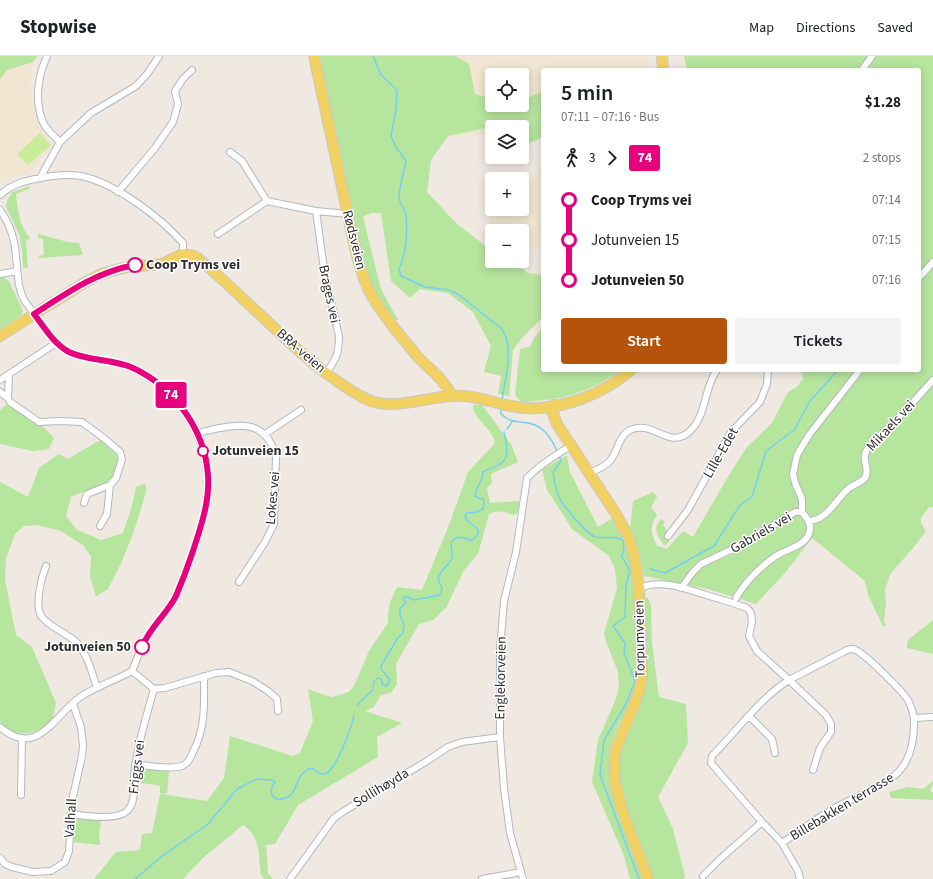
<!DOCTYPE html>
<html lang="en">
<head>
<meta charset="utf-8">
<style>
  body { margin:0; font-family:"Source Sans 3",sans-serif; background:#f2f2f2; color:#202124; height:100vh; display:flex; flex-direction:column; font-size:15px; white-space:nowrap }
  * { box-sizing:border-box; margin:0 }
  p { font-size:13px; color:#757577 }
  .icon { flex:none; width:22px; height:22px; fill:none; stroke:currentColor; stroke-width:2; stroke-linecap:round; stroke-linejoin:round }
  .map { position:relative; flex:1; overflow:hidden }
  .details { position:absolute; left:541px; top:12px; width:380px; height:304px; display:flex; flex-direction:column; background:#fff; border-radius:4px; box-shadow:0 2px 10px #0003 }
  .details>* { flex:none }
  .badge { padding:0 8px; border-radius:3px; font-size:14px; line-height:26px }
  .buttons { position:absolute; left:485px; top:12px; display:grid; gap:8px }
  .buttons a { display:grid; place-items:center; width:44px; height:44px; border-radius:4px; background:#fff; box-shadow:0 2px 10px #0003; font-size:20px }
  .map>.badge { position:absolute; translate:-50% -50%; box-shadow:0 0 0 2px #fff }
  .legs { display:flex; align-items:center; gap:6px; height:44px; padding:0 20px; font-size:13px }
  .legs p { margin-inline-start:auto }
  .headline { display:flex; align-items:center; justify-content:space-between; height:68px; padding:0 20px }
  h1 { font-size:22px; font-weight:600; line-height:30px }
  .cta { display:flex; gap:8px; margin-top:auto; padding:8px 20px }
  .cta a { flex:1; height:46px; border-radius:4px; background:#b45309; color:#fff; font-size:16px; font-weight:600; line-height:46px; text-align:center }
  .cta a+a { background:#f2f2f2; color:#202124 }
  ul { padding:0 20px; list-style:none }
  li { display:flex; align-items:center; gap:14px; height:40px; font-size:15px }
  li i { display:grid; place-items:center; width:6px; height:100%; margin:0 5px; background:currentColor }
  li i::after { content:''; width:10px; height:10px; margin:-5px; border:3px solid; border-radius:50%; background:#fff }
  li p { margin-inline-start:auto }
  li:first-child i { background:linear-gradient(#0000 50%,currentColor 0) }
  li:last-child i { background:linear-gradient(currentColor 50%,#0000 0) }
  header { display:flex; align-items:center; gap:24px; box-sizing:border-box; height:56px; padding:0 20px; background:#fff; border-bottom:1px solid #e0e0e0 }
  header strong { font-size:19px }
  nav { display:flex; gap:22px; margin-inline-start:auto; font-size:14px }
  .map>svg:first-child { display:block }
  .education { fill:#f0e6d1; fill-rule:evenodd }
  .green { fill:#b6e59e }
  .pitch { fill:#c9ec9a }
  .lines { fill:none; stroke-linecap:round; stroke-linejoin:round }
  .stream { stroke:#75cff0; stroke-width:1.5 }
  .street-casing { stroke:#b4b7c1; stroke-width:8 }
  .primary-casing { stroke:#c9c9c9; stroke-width:12 }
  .street { stroke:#fff; stroke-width:6 }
  .primary { stroke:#f2d163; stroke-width:10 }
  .line-1-casing { stroke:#fff; stroke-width:9 }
  .line-1 { stroke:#e6007e; stroke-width:6 }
  .stop-1-dot { fill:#fff; stroke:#e6007e; stroke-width:2 }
  .labels { text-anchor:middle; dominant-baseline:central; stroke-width:3; stroke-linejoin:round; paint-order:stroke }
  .street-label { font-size:14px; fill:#2e2e2e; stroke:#fff }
  .stop-label { font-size:14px; font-weight:bold; fill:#2e2e2e; stroke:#fff; text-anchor:start }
</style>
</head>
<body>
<header>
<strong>Stopwise</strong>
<nav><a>Map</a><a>Directions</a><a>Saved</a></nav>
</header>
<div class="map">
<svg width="933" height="823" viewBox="0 0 933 823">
  <rect width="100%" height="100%" fill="#efe9e1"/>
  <path class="education" d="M436,0h211l-1,14h-103v34l-43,14 -17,18h-18l-26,-14zM492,19h30v30h-30z
    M33,6l-3,24 5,25 6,15 11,18 -19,27 -26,8 -7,6v-106l7,-9z
    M543,112v83l-21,-5v-15h-30v7l-9,-3 11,-26h28v-17z"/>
  <path class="green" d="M0,0h37l-4,6 -26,8 -7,9z
    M319,0h136l14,8 6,30 17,5v6h30v-4l21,-10v45l-4,3 -17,7v-19h-19l-3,-2 -52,11 -17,24 -4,32 29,31 36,28v10h12l8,7 10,1 6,4 15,2v42l-21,21 -9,12 -4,46 -11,-2 3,-18 -17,-4 7,-26 -18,-34 -25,-19 -28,-4 -10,9 -19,-17 -10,-68h-10l-8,4 18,72 17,31h-5l-15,-21 -9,-19 -8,-24 -17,-86z
    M684,0h249v451h-4l-8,11v5l5,8 -13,17 -22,25 -6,16 1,13 -2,19 2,5h-3l-15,-31 -3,-14 -53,-43 -27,35 -29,31 -48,-15 -64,-13 -4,-21 -10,-26 3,-28 20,-9 4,5 -6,10 6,8c-8,12 -6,18 0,31l10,3 16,-18 10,6 33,-57 21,-33 25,-24 16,-31 9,-5 6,-8 -2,-9h118v-300h-232z
    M30,130l-1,3 -13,5c2,17 3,32 15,45l-5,1 2,28h-5l-1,-17 -3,-17 -13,-27 1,-6 5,-9z
    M38,178l30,8 11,1 4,12 -44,3v-2l5,-1 -1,-16 -5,-1z
    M4,221l5,4 14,30 -2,4 -21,14v-51z
    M543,271v43h78c-20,14 -37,22 -61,28 -12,2 -25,2 -37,5l-6,-5 -2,-4 5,-45 10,-2 4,-9z
    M6,349c18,6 36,19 48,33l-5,11 -16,2 -33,-7v-34z
    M473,349h9l29,39 7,18 -27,12 1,9 -5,5 3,15 28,-2 1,3 -1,9 -5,2c-9,-4 -15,-5 -24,-1l-11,40 -14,16 -18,38 -13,12 -14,4 -23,40 1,20 -6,9 -10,2 -7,12 -9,4 37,12 -25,14 1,20 -80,48 -23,39 -9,1 2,28 5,6h-9l-3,-5c-3,-19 0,-38 -18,-49l-38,31 -22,23h-89l22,-27 24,-2 2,-16 10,-1 8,-39 47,7 17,-23 6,-42 63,20 7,-3 13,-32 -5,-32 23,8 18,-5 5,-6 15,-35 19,-28v-10l2,-11 7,-15 25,3 27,-65 19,-53 27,-29c-2,-15 -22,-23 -22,-38z
    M100,384l17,15c5,31 -26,32 -46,42l-5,19 11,14 24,10 22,-7 9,-27 4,-19 7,-3 3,1v7l-13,42 -11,27 -14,28 -12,7 -6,-19 1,-20 -7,-11 -23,-15 -24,-6 -13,1 -9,8 -9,24 -1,22 11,55 16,12 24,56 -4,19c-16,13 -39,18 -52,-1v-239l28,15 11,-29 20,-14 9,5z
    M567,399l3,17 28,55 15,-9c7,14 15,27 18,42 3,14 3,30 3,45 2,29 7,60 -1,87 -7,23 -23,44 -24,69 -1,39 20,81 34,118h-13l-7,-26 -31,-71 6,-42 18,-41 3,-12 -1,-15 -11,-28 -3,-10 13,-46 -2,-19 -6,-13 -37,-27 -25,-39 -5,-20z
    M661,463l4,3 -2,3c3,4 5,6 2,11l5,5 -4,4h-2c-7,-10 -12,-16 -3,-26z
    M644,541l4,1 3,7 1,38 7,54 27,7 2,39 -30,54 15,32 12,47 -1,3h-32l-26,-68 -8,-31v-24l22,-56z
    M933,564v34l-26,-6 1,-8z
    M145,712l23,1 1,2 -2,23 -7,-1v-7l-22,-4v-8l2,-4z
    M933,725v3l-3,6 3,3v7l-42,-2 -2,-6 19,-5 15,2z
    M78,762l23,2 -2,14 1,11 -28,-3 1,-19z"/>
  <path class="pitch" d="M40,77l11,12 -23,20 -11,-11z"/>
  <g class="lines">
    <path class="stream" d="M373,0l8,19 16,15 -1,19 -5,27 5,11 10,14c-2,12 -7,26 -7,37 1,6 6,11 7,17 2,17 0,39 -7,54l2,7 24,11 24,3 10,5 42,33c14,17 4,52 1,72
      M501,352v6c13,12 20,5 34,11 10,4 18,16 22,26
      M507,373l5,-7
      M559,399l2,6 -8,11c1,9 4,21 8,29 5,8 26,33 34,36 9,2 19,-2 28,3l1,8 -2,9 8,14 -4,14 -1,32 -12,9 12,17 -1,10 11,28 -9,23 -22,36 -4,35 39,104
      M650,513l15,4 49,-27 26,-41 12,-8 14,-46 29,-22 14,-27 29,-32
      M357,649l16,-15 1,-9 4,-3 3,1 2,6 4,1 3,-6 -9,-11v-3l16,-27 6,-6 1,-8 -4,-10v-6l6,-7 -3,-3 1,-2h4l6,3c8,-2 19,-2 27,-6l1,-6 -4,-9c3,-11 11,-13 14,-21 1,-4 -1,-9 -1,-13 2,-11 13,-8 20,-4 18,-15 -2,-12 -6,-25l2,-3 10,-1 6,-3 1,-7 -1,-3 -7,-2 -1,-3c2,-8 8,-13 8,-22 5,-4 11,-4 17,-8 11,-6 6,-22 4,-32
      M135,823l26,-22 47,-33 29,-35 20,-10 15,1 3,2c-9,13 0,21 13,15 11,-6 7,-25 24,-29l7,5 5,1c0,0 5,-2 5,-3 9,-8 23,-44 25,-56"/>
    <defs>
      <path id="street" d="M47,0c-9,20 -12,43 -5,64 3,9 12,16 18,22
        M862,14l10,-14
        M230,96l12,9 25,40
        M40,122l20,-36 31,-29 45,-27 12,-13 11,-17
        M118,136l37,-44 18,-26 5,-18 -3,-13 8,-12 9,-9
        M0,139c11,-10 21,-13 35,-16 14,-3 32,-5 46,-3 34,7 79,41 102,67v11
        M0,154c10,14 15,29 16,47 2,15 1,29 8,43 11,14 29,45 45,52 21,9 45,7 65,17 47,23 79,75 73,128 -2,19 -8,35 -14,53 -5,16 -10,33 -18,48 -9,16 -23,29 -31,45 -5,9 -8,19 -12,28
        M316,155l9,65 14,60c0,17 -3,24 -13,37
        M218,178l49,-33 49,10 32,3
        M0,218l17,-3
        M919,222l14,-16
        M9,318l-1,24 2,4 29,20 21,-1 22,1 23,17 15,13 2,7 -6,19 -6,7 -3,29 -7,12
        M0,324l56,-37
        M0,336l8,6
        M197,377c33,-7 68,-20 79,24l-2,67 -9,18 -26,40
        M265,378l36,-24
        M589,417c7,-3 16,-6 21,-12 8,-9 8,-25 20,-31 23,-11 39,21 60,1 13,-12 14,-31 20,-47 2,-5 4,-10 7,-14
        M84,447l3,-9 23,-9
        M802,456v-13l-7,-16 -2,-9 4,-19 12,-20 51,-65
        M810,465c18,-2 26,-22 39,-33 5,-4 15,-6 17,-12 3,-10 -5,-15 1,-27l40,-40 26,-29
        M668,480l20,-26 43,-78 29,-30 7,-18 1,-14
        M46,510c-5,13 -12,40 -4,51 7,10 27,17 35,26 11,13 15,29 20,45
        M639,532c22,-9 45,0 67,7 14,4 27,8 41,13l4,5 1,9 -3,14 8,15 32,29 58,-30c2,-1 4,-1 6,-1 10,2 49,42 55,51 3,6 5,12 6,18l19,-1
        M681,532l12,-16 8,-8 36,-17 58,-35h7
        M736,542c9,-16 25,-32 40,-42 10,-7 26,-9 32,-20 5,-10 0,-17 -6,-24
        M132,615l22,18 11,-1 51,-15 13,-1 23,9 16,10 9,8 1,12
        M749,660l23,23 3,14
        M0,671c37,32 54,-11 80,-30 15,-10 36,-17 52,-26
        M135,708c12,2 36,5 47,2 7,-3 8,-8 11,-14 13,-25 11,-48 11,-76
        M813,714l7,-22 11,-16v-8l-5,-9 -37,-35c-29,18 -53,52 -77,76l-1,7 51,59 20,21c17,-11 33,-24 51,-34 46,-26 83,-26 81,-91
        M21,739l1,-57
        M71,758c13,2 46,7 56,-3 9,-8 7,-25 7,-35 3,-30 12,-58 20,-87
        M782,787l16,28 2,8
        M0,802l5,6 7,3 21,5 18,-1 14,-9 4,-11 3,-50 10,-45 1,-10 -2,-19 -8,-23
        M703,820l17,-17 42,-37
        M290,823l44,-61 10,-7 83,-50 21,-14 14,-5 38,-5
        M482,823l39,-7
        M523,823l-13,-46 -6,-45 -4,-51v-88l4,-48 12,-49 11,-74c13,-14 28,-22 43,-32"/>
      <path id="primary" d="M314,0l41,192c4,17 9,35 18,50 12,20 29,40 45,59 12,13 26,22 34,39
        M662,0l1,14
        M0,280l84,-53 17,-9 26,-7 35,-3 21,-10 11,2 5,3c24,20 46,42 69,63 26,25 53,50 84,69 8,5 17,11 27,12 31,5 62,-12 93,-6 18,3 35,10 53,11 38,2 78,-14 106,-38
        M554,349l-1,9 4,10 59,90 13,24 6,21 4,29 3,82 -1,14 -5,16 -20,49 -2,17 1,16 7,28 26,69"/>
    </defs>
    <use href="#street" class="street-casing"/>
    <use href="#primary" class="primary-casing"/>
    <use href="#street" class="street"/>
    <use href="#primary" class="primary"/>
  </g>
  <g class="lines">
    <defs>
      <path id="line-1" d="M135,209c-39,7 -68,28 -101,49 10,13 20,30 35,38 18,9 44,7 64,16 41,19 72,62 75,107 2,26 -7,51 -15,76 -5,15 -11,31 -17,45 -9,18 -27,32 -34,51"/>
    </defs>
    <use href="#line-1" class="line-1-casing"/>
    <use href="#line-1" class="line-1"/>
  </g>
  <g class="stop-1-dot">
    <circle cx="135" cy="209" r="7"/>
    <circle cx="203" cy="395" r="5"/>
    <circle cx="142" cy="591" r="7"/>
  </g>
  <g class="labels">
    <g class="street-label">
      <text transform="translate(354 184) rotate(76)">Rødsveien</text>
      <text transform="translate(329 238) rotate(78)">Brages vei</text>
      <text transform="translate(301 295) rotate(41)">BRA-veien</text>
      <text transform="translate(891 370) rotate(-47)">Mikaels vei</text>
      <text transform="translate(721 397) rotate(-60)">Lille-Edet</text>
      <text transform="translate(273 442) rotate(-85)">Lokes vei</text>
      <text transform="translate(761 477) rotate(-30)">Gabriels vei</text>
      <text transform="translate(640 583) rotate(-91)">Torpumveien</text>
      <text transform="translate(501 622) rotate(-89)">Englekorveien</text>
      <text transform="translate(137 711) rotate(-83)">Friggs vei</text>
      <text transform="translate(381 732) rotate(-31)">Sollihøyda</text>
      <text transform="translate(842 751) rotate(-31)">Billebakken terrasse</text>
      <text transform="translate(71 762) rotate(-86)">Valhall</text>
    </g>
    <g class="stop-label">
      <text x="146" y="209">Coop Tryms vei</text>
      <text x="212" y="395">Jotunveien 15</text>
      <text x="131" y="591" text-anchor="end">Jotunveien 50</text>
    </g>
  </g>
</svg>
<div class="buttons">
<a><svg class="icon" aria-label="locate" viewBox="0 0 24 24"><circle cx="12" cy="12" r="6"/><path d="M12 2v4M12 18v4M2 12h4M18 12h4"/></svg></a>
<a><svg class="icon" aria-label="layers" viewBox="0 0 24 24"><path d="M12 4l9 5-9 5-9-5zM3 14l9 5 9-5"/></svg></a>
<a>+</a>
<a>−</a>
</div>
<b class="badge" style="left:171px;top:339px;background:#e6007e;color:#fff">74</b>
<section class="details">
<div class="headline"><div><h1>5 min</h1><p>07:11 – 07:16 · Bus</p></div><b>$1.28</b></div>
<div class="legs"><svg class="icon" aria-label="walk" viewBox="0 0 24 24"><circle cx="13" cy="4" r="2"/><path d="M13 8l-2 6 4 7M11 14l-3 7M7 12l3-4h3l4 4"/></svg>3<svg class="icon" aria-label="forward" viewBox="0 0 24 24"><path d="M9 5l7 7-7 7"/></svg><b class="badge" style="background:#e6007e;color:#fff">74</b><p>2 stops</p></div>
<ul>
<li><i style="color:#e6007e"></i><b>Coop Tryms vei</b><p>07:14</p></li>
<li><i style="color:#e6007e"></i><span>Jotunveien 15</span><p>07:15</p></li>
<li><i style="color:#e6007e"></i><b>Jotunveien 50</b><p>07:16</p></li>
</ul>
<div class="cta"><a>Start</a><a>Tickets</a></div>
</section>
</div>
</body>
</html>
